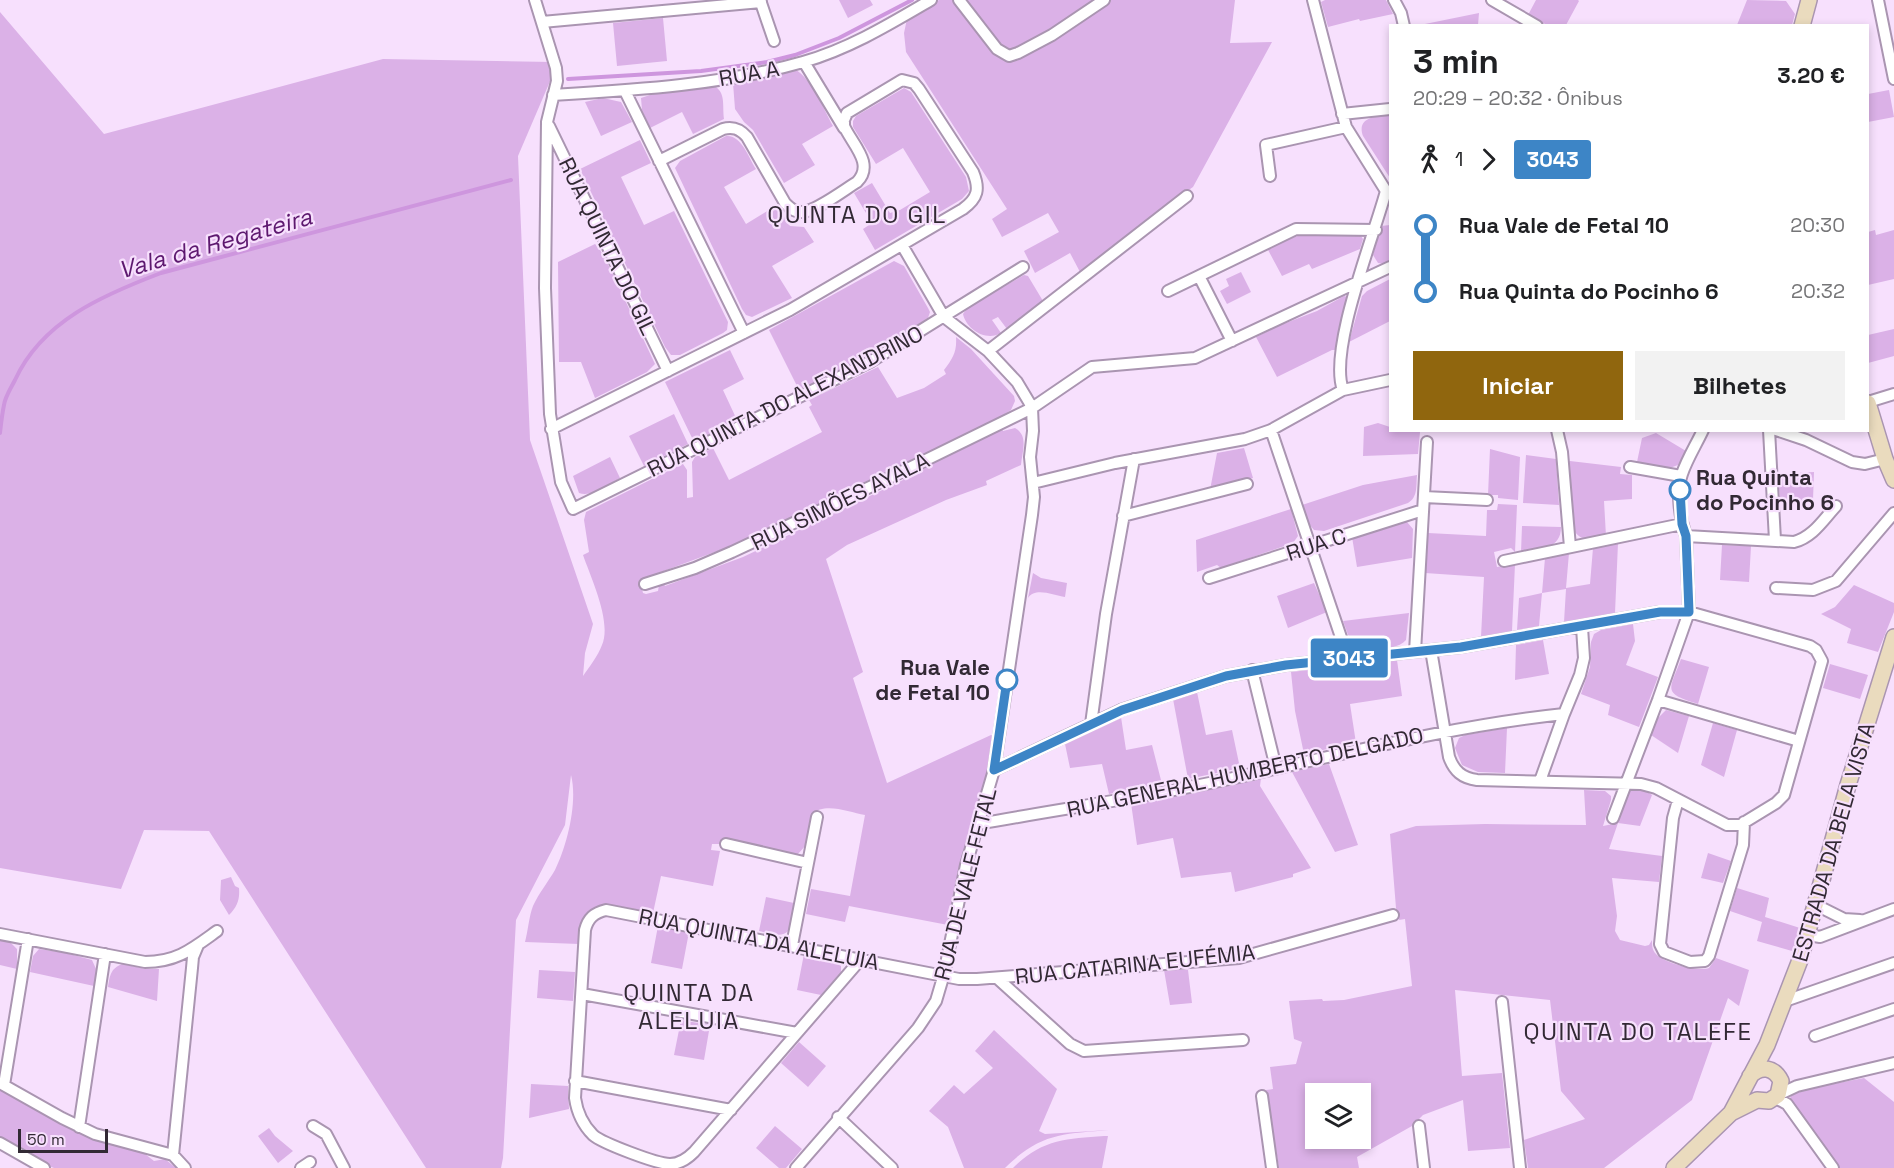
<!DOCTYPE html>
<html lang="pt">
<head>
<meta charset="utf-8">
<style>
  body { margin:0; font-family:"Space Grotesk",sans-serif; background:#f2f2f2; color:#202124; height:100vh; display:flex; flex-direction:column; font-size:22px; white-space:nowrap }
  * { box-sizing:border-box; margin:0 }
  p { font-size:20px; color:#757577 }
  .icon { flex:none; width:33px; height:33px; fill:none; stroke:currentColor; stroke-width:2; stroke-linecap:round; stroke-linejoin:round }
  .map { position:relative; flex:1; overflow:hidden }
  .sheet { position:absolute; left:1389px; top:24px; width:480px; height:408px; display:flex; flex-direction:column; background:#fff; border-radius:0px; box-shadow:0 3px 9px #0003 }
  .sheet>* { flex:none }
  .badge { padding:0 12px; border-radius:4px; font-size:21px; line-height:39px }
  .controls { position:absolute; left:1305px; top:1083px; display:grid; gap:12px }
  .controls a { display:grid; place-items:center; width:66px; height:66px; border-radius:0px; background:#fff; box-shadow:0 3px 9px #0003; font-size:30px }
  .scale { position:absolute; left:18px; bottom:15px; width:90px; box-sizing:border-box; padding-left:6px; border:3px solid #322934; border-top:0; font-size:16px; line-height:21px; white-space:nowrap; color:#322934; -webkit-text-stroke:4px #f7e0fd; paint-order:stroke }
  .map>.badge { position:absolute; translate:-50% -50%; box-shadow:0 0 0 3px #fff }
  .legs { display:flex; align-items:center; gap:9px; height:66px; padding:0 24px; font-size:20px }
  .legs p { margin-inline-start:auto }
  .overview { display:flex; align-items:center; justify-content:space-between; height:102px; padding:0 24px }
  h1 { font-size:33px; font-weight:700; line-height:45px }
  .button { display:flex; gap:12px; margin-top:auto; padding:12px 24px }
  .button a { flex:1; height:69px; border-radius:0px; background:#90660e; color:#fff; font-size:24px; font-weight:700; line-height:69px; text-align:center }
  .button a+a { background:#f2f2f2; color:#202124 }
  ul { padding:0 24px; list-style:none }
  li { display:flex; align-items:center; gap:21px; height:66px; font-size:22px }
  li i { display:grid; place-items:center; width:9px; height:100%; margin:0 8px; background:currentColor }
  li i::after { content:''; width:15px; height:15px; margin:-8px; border:4px solid; border-radius:50%; background:#fff }
  li p { margin-inline-start:auto }
  li:first-child i { background:linear-gradient(#0000 50%,currentColor 0) }
  li:last-child i { background:linear-gradient(currentColor 50%,#0000 0) }
  .map>svg:first-child { display:block }
  .green { fill:#dbb1e7; fill-rule:evenodd }
  .lines { fill:none; stroke-linecap:round; stroke-linejoin:round }
  .stream { stroke:#ce96de; stroke-width:4 }
  .street-casing { stroke:#aa95b1; stroke-width:14 }
  .secondary-casing { stroke:#aa95b1; stroke-width:18 }
  .street { stroke:#fff; stroke-width:10 }
  .secondary { stroke:#eadbbe; stroke-width:15 }
  .line-1-casing { stroke:#fff; stroke-width:14 }
  .line-1 { stroke:#3d85c6; stroke-width:9 }
  .stop-1-dot { fill:#fff; stroke:#3d85c6; stroke-width:3 }
  .labels { text-anchor:middle; dominant-baseline:central; stroke-width:4.5; stroke-linejoin:round; paint-order:stroke }
  .street-label { font-size:22px; fill:#322934; stroke:#f7e0fd }
  .stop-label { font-size:22px; font-weight:bold; fill:#322934; stroke:#f7e0fd; text-anchor:start }
  .neighbourhood-label { font-size:24px; letter-spacing:1.5px; fill:#322934; stroke:#f7e0fd }
  .water-label { font-size:24px; font-style:italic; fill:#5d186f; stroke:#f7e0fd }
</style>
</head>
<body>
<div class="map">
<svg width="1894" height="1168" viewBox="0 0 1894 1168">
  <rect width="100%" height="100%" fill="#f7e0fd"/>
  <path class="green" d="M839,0h31l3,5 -25,13z
    M939,0h296l-5,43 42,-1 -79,145 -29,20 -84,65 -10,-19 -35,20 -11,-22 35,-19 -11,-19 -46,24 -10,-18 15,-10 -101,-157 -2,-19 3,-14z
    M1325,0h61l7,14 -33,7 -1,-2 -31,8 -7,-25z
    M1536,0h42l1,1 -13,24h-19l-19,-10z
    M1747,0l39,1 9,13 -3,11h-55z
    M0,12l104,122 279,-75 169,3 2,10 -36,84 12,284 63,184 -8,29 -2,23c6,-9 15,-20 19,-31 10,-23 -11,-67 -19,-90l6,-3 -5,-32 2,-8 94,-47 3,-1 4,6v28l6,-1 -1,-35 3,-5 18,-9 16,32 93,-48 -13,-25 3,-2 -3,-5 69,-33 19,31 27,-10 22,-14 -2,-4c9,-12 13,-18 12,-33l15,12 43,47 1,5 -4,9 -14,9 -266,127 -86,32 -4,7 2,8 3,1 12,-3 1,-6 4,-3 2,4 78,-29 160,-77 -1,-4 100,-47 1,2 12,-3c14,8 7,24 6,37l-35,16 1,4 -41,15 -99,45 -21,14 37,113 -10,6 34,105 104,-48 3,1 -5,32 -28,100 -13,57 -99,-19 -4,16 -39,-8 5,-25 39,7 15,-81c-16,-3 -40,-13 -53,-1l-5,30 -10,11h-7l-60,-16 -10,5h-8l-1,6 9,1 -7,35 -52,-10 -8,37c-40,-7 -69,-23 -74,31l-54,-2c3,-11 4,-26 8,-36 6,-13 15,-24 22,-36 12,-24 23,-68 16,-95l-6,50 -49,95 -13,238 -2,10h-75l-217,-337 -65,-1 -23,59 -121,-21z
    M1479,13l-1,12h-58z
    M663,18l4,43 -50,5 -4,-43z
    M791,68c18,4 33,42 42,58l-31,18 13,21 -31,18 -31,-53 -9,-8 -9,-13 -2,-26z
    M710,84c17,6 12,20 14,35l-31,15 -11,-22 -32,16 -8,-18 -1,-12 15,-5z
    M904,88l7,4 55,85 3,14 -7,8 -87,51 -12,-21 9,-6 -18,-30 18,-10 18,30 10,-3 30,-18 -27,-44 -27,16 -23,-37v-6l3,-5z
    M1889,90l5,27 -26,5v-28z
    M603,98l18,4 11,20 -31,14 -16,-34z
    M1390,115v63l-27,-42c-7,-19 14,-20 27,-21z
    M726,136c15,-2 23,22 30,33l-32,18 22,37 31,-19 13,21 14,1 10,15 -42,24 20,32 -40,19 -6,-2 -4,-6 -67,-141 5,-7z
    M640,140l11,23 -30,14 23,48 30,-14 54,111 -1,8 -4,3 -43,22h-9l-6,-8 -85,-178z
    M1390,225v38l-1,-2 -5,3 -6,-1 -5,-8 8,-29z
    M1875,230l1,5 18,-5v49l-26,6v-53z
    M1344,233l17,3 2,3 -3,10 -48,20 -3,-5 -27,12 -15,-28 33,-13z
    M595,244l4,4 11,20 45,96 -8,8 -52,26 -14,-36h-22l-1,-100z
    M894,261l10,5 24,42 2,4 -2,6 -58,36 -71,36 -30,-60z
    M1241,272l10,20 -24,12 -7,-13 9,-5 -3,-7z
    M1024,275l4,1 15,25 -36,28 -9,-12 -6,3 9,13c-15,9 -35,-4 -38,-19l5,-7z
    M1390,279v42l-41,21 13,-46 5,-5z
    M1344,296l4,1 -12,56 -1,-3h-3l-55,27 -21,-40 22,-11 39,-15z
    M1894,329v27l-26,7v-28z
    M730,350l14,29 -21,11 14,30 -43,22 -29,-60z
    M674,414l14,30 -44,22 -15,-30z
    M1378,423l12,4v3l30,2 -2,22 -55,2 1,-29z
    M1656,433l30,18 -8,14 -8,3 -33,-6 5,-24z
    M1244,448l9,30 -43,12 7,-37z
    M1490,449l30,8 -2,43 -20,-2v-3h-10z
    M1526,455l30,4 3,46 -36,-2z
    M610,457l10,21c-11,6 -29,20 -41,15l-6,-17z
    M1570,461l51,6 -1,7 12,1v24l-28,2 2,35c-12,2 -23,7 -31,-4l-7,-70z
    M1814,472l-1,28 -33,2 -2,-28z
    M1417,475c-1,11 1,22 -9,28l-84,28 -10,-1 -6,-7 -6,-18 61,-20z
    M1498,504l19,1 -2,47 -4,-4 -17,4 3,15 18,-3 -3,67 -31,6 3,-60 -59,-4 3,-40 58,3 1,-26h10z
    M1291,509l7,27 -5,7 -72,25 -4,-3 -20,7 -1,-32z
    M1402,521l5,1 6,7 -1,29 -55,9 -5,-30z
    M1522,526l39,1c0,23 -22,21 -40,25z
    M1618,543l-3,70 -51,9 2,-33 -24,4 -3,33 -22,4 2,-32 23,-5 3,-35 24,-5 -3,35 24,-4 3,-36z
    M1722,545l29,1 -2,36 -29,-2z
    M1033,573l8,5 26,5 -2,14c-12,-2 -30,-10 -37,1z
    M1314,583l13,29 -39,16 -11,-32z
    M1854,585l40,18v9l-16,40 -31,-9 4,-14 -30,-15 14,-7z
    M1409,613l-3,27c-8,10 -36,11 -49,9l-6,-6 -8,-22z
    M1633,624l2,17 -9,24 32,12 -19,50 -31,-12 2,-10 -29,-11 9,-27 1,-25 3,-8 7,-4z
    M1543,640l6,34 -34,6 1,-35z
    M1681,659l28,8 -11,37c-36,-11 -29,-13 -17,-45z
    M1397,660l5,36 -52,8 6,39 -52,11 -9,-43 -4,-39z
    M1830,664l38,11 -8,24 -37,-11z
    M1197,692l9,43 26,-5 8,38 -52,11 -15,-80z
    M1666,710l23,6 -11,37 -27,-18 7,-17z
    M1121,717l5,33 26,-5 10,39 -53,10 -7,-30 -32,4 -5,-24z
    M1713,723l24,7 -13,47 -23,-12z
    M1507,728l-2,45 -27,-1 -16,-7 -7,-17 4,-10 6,-3z
    M1329,764l29,81 -23,7 -43,-80z
    M1261,778l-1,8 51,82 -18,6v3l-58,15 -4,-20 -50,6 -8,-40 -36,7 -6,-42 55,-9z
    M1584,790l21,1 6,5v4l-8,26 15,-3 12,-32h16l6,4 -12,31 -22,-3 -9,26 53,7 -3,26 -47,-4 5,38 -2,15 5,9 25,6 4,-1 3,-5c0,5 0,10 4,14 8,9 42,18 53,14l7,-10 33,12 -10,36 -11,-8 -36,102 -88,68h-76l-4,-28 61,-21 -24,-28 -11,-91 -95,-10 7,86 40,-3 8,75 -42,3 -5,-51 -40,15 -11,11 -55,31 2,11h-80l-13,-78 7,-1 -3,-22 26,-3 6,-22 -8,-3 -5,-38 33,-2 1,2 21,-1 68,-14 -7,-67 -6,1 -3,-12 -6,-74 26,-8 69,-2 101,1zM1316,1094h44v44h-44z
    M1708,853l23,8 -8,22 -22,-5z
    M231,877l4,9 4,2c1,12 -2,19 -10,27l-9,-15 1,-20z
    M1737,888l32,10 -4,19 35,11 -8,23 -35,-10 5,-19 -32,-11z
    M766,897l28,6 -5,27c-7,9 -20,3 -30,1z
    M658,926l31,6 -7,37 -31,-6z
    M0,940l10,2 7,7v20l-17,-4z
    M39,949l27,4 26,7 4,9 -2,17 -64,-14 3,-16z
    M804,954l33,7 4,5v6l-20,23 -24,-5z
    M122,964l24,5h13l-2,32 -49,-14c2,-11 2,-18 14,-23z
    M539,970l36,2 -2,29 -36,-3z
    M1164,970h24l4,33 -22,2z
    M681,1020l29,5 -6,35 -30,-5z
    M994,1030l63,59 -18,42 6,3 64,-4c-46,4 -69,3 -104,38h-41l-16,-41 -19,-16 25,-26 10,9 29,-26 -18,-17z
    M799,1042l27,24 -18,21 -27,-24z
    M1864,1078l30,24v66h-67l-37,-69 1,-3 11,-6z
    M531,1084l37,2 1,23 -40,9z
    M0,1089l76,43 13,5 51,13 14,11 11,-2 11,9h-122l-5,-2 -49,-29z
    M775,1126l27,23 -16,19h-7l-23,-20z
    M269,1128l6,8 18,15 -15,12 -20,-27z
    M1104,1136h4l-6,32h-89c29,-29 53,-29 91,-32z"/>
  <g class="lines">
    <path class="stream" d="M568,79l133,-8 66,-9 28,-7 44,-17 73,-38
      M0,433c1,-9 2,-19 4,-28 1,-8 7,-17 11,-25 27,-59 88,-85 146,-107l350,-93"/>
    <defs>
      <path id="street" d="M535,0l21,68 1,13 -10,41 -2,166 5,126 11,68 12,27 297,-147 153,-95
        M760,0l14,41
        M959,0l38,49 12,7 9,-3 34,-18 52,-35
        M1313,0l33,127 40,64c-12,45 -58,159 -43,199
        M1394,0l7,13 3,13
        M1492,0l45,26
        M1878,0l16,79
        M542,22l219,-20
        M804,62l40,66
        M625,91l119,242
        M553,95c83,-5 170,-10 250,-33 46,-13 87,-38 128,-62
        M1342,114l48,-5
        M549,126l119,245
        M1270,176l-4,-31 80,-18
        M1199,276l33,65
        M1168,291l128,-62 80,1
        M988,351l199,-155
        M1868,402l26,-8
        M551,429l239,-119 173,-101c15,-11 17,-20 10,-37l-54,-83 -5,-6 -12,-3 -55,33 -3,7v6c8,18 31,38 13,56 -13,8 -42,30 -55,30 -8,0 -12,-4 -17,-9l-38,-66c-7,-8 -14,-11 -24,-8l-64,32
        M1271,430l77,228
        M1557,430l5,22 8,95
        M1769,430l6,110
        M1776,430l30,10 46,22 13,2 20,-5
        M1630,467l51,9
        M1033,483l82,-20 130,-24 26,-9 72,-40 47,-10
        M1424,497l63,3
        M1123,516l124,-32
        M1686,536l108,6c19,-5 29,-22 42,-36
        M1504,561l178,-37
        M1209,578l214,-68
        M645,584l50,-16 37,-16 157,-74 143,-70 60,-41 103,-9 195,-91
        M1776,588l37,2 23,-9 58,-68
        M1415,652l12,-210
        M1252,670l24,98
        M1658,700l141,41
        M1091,724l15,-110 28,-155
        M994,770l127,-60 105,-34 60,-11 175,-18 199,-35h29l121,34 6,4 6,11 -38,134 -8,8 -36,22h-13l-71,-37 -15,-4 -164,-4c-15,-2 -23,-9 -28,-23l-18,-107
        M1540,781l24,-67 16,-39 4,-17 -2,-31
        M1678,800l-5,18 -13,126 4,8 26,10 15,-1 4,-5 34,-111 1,-23
        M1613,818l45,-118 31,-88 -3,-76c-6,-17 -10,-45 -4,-62 5,-15 14,-29 21,-44
        M978,824c83,-15 168,-27 251,-45 111,-24 221,-53 335,-65
        M726,844l82,19
        M1816,905l28,14 16,1
        M0,934l145,28c32,0 47,-13 72,-31
        M1808,935l12,2 74,-28
        M792,945l25,-128
        M861,959l-167,193c-7,7 -14,12 -24,12 -13,0 -68,-21 -77,-29 -11,-11 -16,-23 -18,-37l10,-168c3,-12 9,-17 21,-20l353,69h18l262,-21 154,-43
        M997,978l73,66 14,7 159,-11
        M582,994l215,39
        M1785,1001l109,-38
        M1502,1002l18,166
        M1815,1036l79,-27
        M575,1081l156,29
        M0,1083l62,35 33,16 78,21 12,13
        M4,1085l24,-146
        M1778,1095l19,-9 97,-23
        M1262,1096l10,72
        M1776,1098l11,6 46,64
        M838,1117l54,51
        M313,1126l13,8 18,34
        M1419,1126l5,42
        M79,1127l26,-173
        M0,1143l44,25
        M173,1155l19,-187 1,-11 5,-12
        M301,1168l9,-6
        M796,1168l122,-140 18,-27 8,-27 22,-109 28,-95 38,-255 2,-18 -4,-40 3,-26 -1,-23 -3,-6 -12,-20 -29,-31 -44,-34 -42,-72"/>
      <path id="secondary" d="M1802,26l7,-26
        M1868,403l17,56 9,21
        M1731,1113l36,-68 33,-85 48,-175 46,-148
        M1674,1168l57,-55 26,-13 12,1 9,-6 3,-14c-7,-14 -20,-16 -31,-5"/>
    </defs>
    <use href="#street" class="street-casing"/>
    <use href="#secondary" class="secondary-casing"/>
    <use href="#street" class="street"/>
    <use href="#secondary" class="secondary"/>
  </g>
  <g class="lines">
    <defs>
      <path id="line-1" d="M1007,680l-13,90 128,-60 104,-34 60,-11 175,-18 199,-35h29l-3,-76 -4,-12 -2,-34"/>
    </defs>
    <use href="#line-1" class="line-1-casing"/>
    <use href="#line-1" class="line-1"/>
  </g>
  <g class="stop-1-dot">
    <circle cx="1680" cy="490" r="10"/>
    <circle cx="1007" cy="680" r="10"/>
  </g>
  <g class="labels">
    <g class="street-label">
      <text transform="translate(749 73) rotate(-10)">RUA A</text>
      <text transform="translate(608 246) rotate(64)">RUA QUINTA DO GIL</text>
      <text transform="translate(785 401) rotate(-27)">RUA QUINTA DO ALEXANDRINO</text>
      <text transform="translate(840 501) rotate(-26)">RUA SIMÕES AYALA</text>
      <text transform="translate(1316 544) rotate(-18)">RUA C</text>
      <text transform="translate(1245 772) rotate(-12)">RUA GENERAL HUMBERTO DELGADO</text>
      <text transform="translate(1833 842) rotate(-74)">ESTRADA DA BELA VISTA</text>
      <text transform="translate(965 884) rotate(-76)">RUA DE VALE FETAL</text>
      <text transform="translate(759 939) rotate(11)">RUA QUINTA DA ALELUIA</text>
      <text transform="translate(1135 964) rotate(-6)">RUA CATARINA EUFÉMIA</text>
    </g>
    <g class="stop-label">
      <text x="1696" y="477">Rua Quinta<tspan x="1696" dy="25">do Pocinho 6</tspan></text>
      <text x="990" y="667" text-anchor="end">Rua Vale<tspan x="990" dy="25">de Fetal 10</tspan></text>
    </g>
    <g class="neighbourhood-label">
      <text x="857" y="214">QUINTA DO GIL</text>
      <text x="689" y="992">QUINTA DA<tspan x="689" dy="28">ALELUIA</tspan></text>
      <text x="1638" y="1031">QUINTA DO TALEFE</text>
    </g>
    <g class="water-label">
      <text transform="translate(215 243) rotate(-16)">Vala da Regateira</text>
    </g>
  </g>
</svg>
<div class="controls">
<a><svg class="icon" aria-label="layers" viewBox="0 0 24 24"><path d="M12 4l9 5-9 5-9-5zM3 14l9 5 9-5"/></svg></a>
</div>
<div class="scale">50 m</div>
<b class="badge" style="left:1349px;top:658px;background:#3d85c6;color:#fff">3043</b>
<section class="sheet">
<div class="overview"><div><h1>3 min</h1><p>20:29 – 20:32 · Ônibus</p></div><b>3.20 €</b></div>
<div class="legs"><svg class="icon" aria-label="walk" viewBox="0 0 24 24"><circle cx="13" cy="4" r="2"/><path d="M13 8l-2 6 4 7M11 14l-3 7M7 12l3-4h3l4 4"/></svg>1<svg class="icon" aria-label="forward" viewBox="0 0 24 24"><path d="M9 5l7 7-7 7"/></svg><b class="badge" style="background:#3d85c6;color:#fff">3043</b></div>
<ul>
<li><i style="color:#3d85c6"></i><b>Rua Vale de Fetal 10</b><p>20:30</p></li>
<li><i style="color:#3d85c6"></i><b>Rua Quinta do Pocinho 6</b><p>20:32</p></li>
</ul>
<div class="button"><a>Iniciar</a><a>Bilhetes</a></div>
</section>
</div>
</body>
</html>
